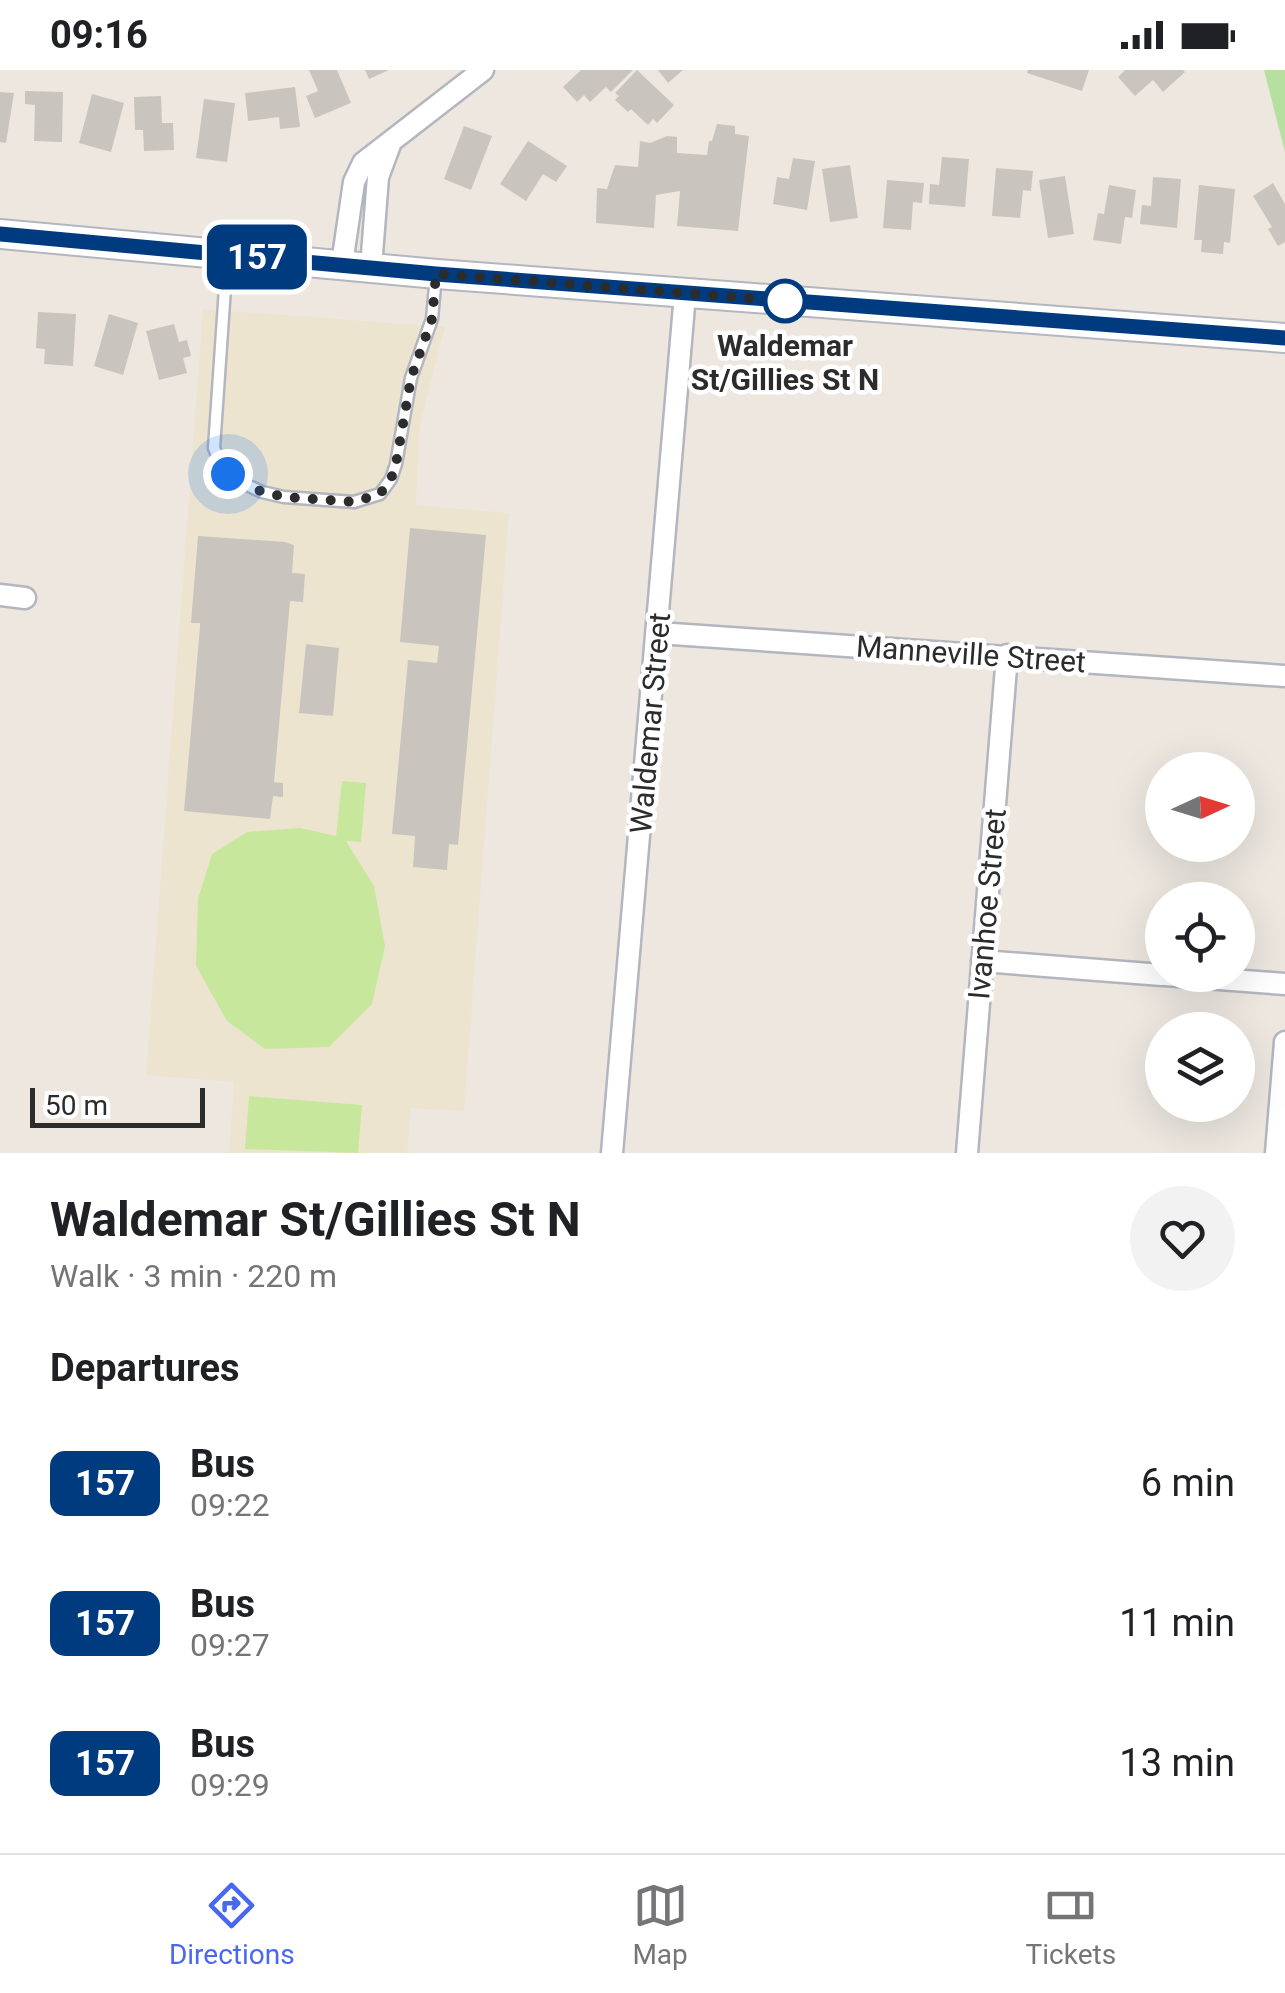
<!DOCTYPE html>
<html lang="en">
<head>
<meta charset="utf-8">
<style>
  body { margin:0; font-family:Roboto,sans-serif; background:#f2f2f2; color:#202124; height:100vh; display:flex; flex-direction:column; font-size:38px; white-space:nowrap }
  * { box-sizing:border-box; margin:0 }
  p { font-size:32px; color:#757577 }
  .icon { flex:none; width:55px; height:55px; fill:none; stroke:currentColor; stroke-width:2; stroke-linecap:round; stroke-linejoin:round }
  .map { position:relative; height:1083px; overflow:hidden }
  .side { display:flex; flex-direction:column; background:#fff; flex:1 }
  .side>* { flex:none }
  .badge { padding:0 20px; border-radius:15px; font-size:35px; line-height:65px }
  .needle { width:65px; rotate:86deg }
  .controls { position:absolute; left:1145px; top:682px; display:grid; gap:20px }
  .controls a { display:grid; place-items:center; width:110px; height:110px; border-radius:50%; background:#fff; box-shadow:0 10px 40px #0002; font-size:50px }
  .scale { position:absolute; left:30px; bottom:25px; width:175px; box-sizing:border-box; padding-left:10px; border:5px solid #2c2c2c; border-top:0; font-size:28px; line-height:35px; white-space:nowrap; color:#2c2c2c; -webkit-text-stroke:8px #fff; paint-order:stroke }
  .you { position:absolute; width:50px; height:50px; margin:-25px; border:8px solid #fff; border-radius:50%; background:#1a73e8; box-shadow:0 0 0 15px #1a73e833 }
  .map>.badge { position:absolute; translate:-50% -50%; box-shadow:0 0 0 5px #fff }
  h2 { padding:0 50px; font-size:38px; line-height:90px }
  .round { display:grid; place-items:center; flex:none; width:105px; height:105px; border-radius:52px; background:#f2f2f2 }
  .overview { display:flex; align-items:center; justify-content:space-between; height:170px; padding:0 50px }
  h1 { font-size:48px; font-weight:700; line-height:75px }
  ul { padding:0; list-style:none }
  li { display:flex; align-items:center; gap:30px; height:140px; padding:0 50px }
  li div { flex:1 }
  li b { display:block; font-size:38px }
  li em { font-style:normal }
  li .badge { min-width:110px; font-weight:700; text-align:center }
  .status { display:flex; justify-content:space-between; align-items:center; height:70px; padding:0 50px; background:#fff; direction:ltr }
  .status svg { height:28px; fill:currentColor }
  .menu { display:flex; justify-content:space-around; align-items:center; height:140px; border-top:2px solid #e0e0e0; background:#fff; font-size:28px; color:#757577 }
  .menu a { display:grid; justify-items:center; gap:5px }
  .menu .on { color:#4968f1 }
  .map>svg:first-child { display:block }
  .education { fill:#ede4d0 }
  .green { fill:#b6e09f }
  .pitch { fill:#c7e79c }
  .building { fill:#c9c5be }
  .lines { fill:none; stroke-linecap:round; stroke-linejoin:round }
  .service-casing { stroke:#b3b6bf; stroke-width:15 }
  .minor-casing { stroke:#b3b6bf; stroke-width:25 }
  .secondary-casing { stroke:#b3b6bf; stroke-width:32 }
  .service { stroke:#fff; stroke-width:10 }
  .minor { stroke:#fff; stroke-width:20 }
  .secondary { stroke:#fff; stroke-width:28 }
  .line-casing { stroke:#fff; stroke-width:22 }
  .line { stroke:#003b80; stroke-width:15 }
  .walk { stroke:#2c2c2c; stroke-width:10; stroke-dasharray:0 18 }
  .stop-dot { fill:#fff; stroke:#003b80; stroke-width:5 }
  .labels { text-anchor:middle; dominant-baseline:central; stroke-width:9; stroke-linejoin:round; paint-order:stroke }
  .stop-label { font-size:30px; font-weight:bold; fill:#2c2c2c; stroke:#fff }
  .street-label { font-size:30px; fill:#2c2c2c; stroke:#fff }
</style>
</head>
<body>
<div class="status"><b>09:16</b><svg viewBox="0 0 49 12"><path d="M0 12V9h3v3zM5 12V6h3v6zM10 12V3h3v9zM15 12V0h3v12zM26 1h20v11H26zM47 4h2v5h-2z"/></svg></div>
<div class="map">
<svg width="1285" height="1083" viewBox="0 0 1285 1083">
  <rect width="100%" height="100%" fill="#ede7e0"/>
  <path class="education" d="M203,239l242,18 -25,98 -4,80 93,8 -45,598 -53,-3 -4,45h-178l5,-71 -88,-7z"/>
  <path class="green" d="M1264,0h21v82z"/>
  <path class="pitch" d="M342,711l24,2 -5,59 -15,-1 28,45 11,60 -13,58 -43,43 -64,2 -38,-28 -31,-55 2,-67 14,-45 35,-22 53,-4 36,8z
    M249,1026l113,9 -4,48 -113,-4z"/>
  <path class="building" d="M309,0h28l14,33 -36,15 -9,-22 12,-5z
    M365,0h24l-20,9z
    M581,0h52l-22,22 -5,-5 -16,15 -6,-7 -7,7 -14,-15z
    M637,0l37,35 -17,18 -4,-4 -5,6 -17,-16 -3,3 -13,-12 4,-4 -4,-3z
    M658,0h25l-15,13z
    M1028,0h61l-7,21 -55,-18z
    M1125,0h58l2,2 -22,20 -10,-12 -18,16 -17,-19z
    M295,17l5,40 -20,2 -1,-12 -31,4 -3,-28z
    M25,21l38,1 -1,50 -28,-1 1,-36 -10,-1z
    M0,22l14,1 -8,50 -6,-1z
    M92,24l32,9 -13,49 -32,-9z
    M161,26l1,27h11l1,27 -30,1 -1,-21h-8l-1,-33z
    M204,29l31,4 -8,59 -31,-4z
    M717,54l18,2v8l14,2 -11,95 -61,-5 3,-35 -24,4 -2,33 -58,-5 1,-35 10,1 8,-24 23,2 2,-26 10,2 17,-7 10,1v16l30,2 2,-14h3z
    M464,56l28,10 -21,54 -27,-11z
    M528,71l39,25 -11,16 -13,-8 -17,27 -26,-17z
    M942,87l27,2 -4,48 -36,-3 1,-20 9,1z
    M793,88l22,3 -8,49 -34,-6 4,-27 12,2z
    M850,95l8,53 -28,4 -8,-53z
    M996,98l37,3 -2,20 -8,-1 -3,28 -28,-2z
    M1065,106l9,58 -26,4 -9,-58z
    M1153,107l28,2 -4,49 -37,-4 2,-19 9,1z
    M887,110l37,3 -2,20 -9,-1 -2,28 -28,-2z
    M1273,113l12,21v38l-7,4 -10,-17 4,-2 -19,-31z
    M1109,115l27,5 -4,28 -7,-1 -4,27 -28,-4 5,-27 6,1z
    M1199,115l36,4 -5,54 -6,-1 -1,12 -22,-2 1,-12h-8z
    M38,242l38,2 -3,52 -29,-2 1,-15 -9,-1z
    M109,244l29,9 -15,52 -29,-9z
    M174,254l5,18 8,-2 4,16 -8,2 4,15 -28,7 -13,-49z
    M410,458l76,7 -28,310 -9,-1 -2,26 -34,-3 2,-31 -23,-2 16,-174 29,3 2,-17 -39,-4z
    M198,466l87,6 9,3 -2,28 13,1 -2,28 -13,-1 -16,181 9,1v14l-10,-1 -3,23 -86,-8 16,-184v-4h-9z
    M306,574l33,4 -6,68 -34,-3z"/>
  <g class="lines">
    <defs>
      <path id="service" d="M227,189l-13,189 8,19 10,11 30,14 22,5 70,5 26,-8 11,-15 5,-15 15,-86 21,-59 4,-44"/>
      <path id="minor" d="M342,194l12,-82 9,-19 120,-93
        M371,197l7,-90 13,-35
        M0,525l25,3
        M658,563l627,43
        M982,891l180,14
        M1165,905l120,9
        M612,1083l73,-859
        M967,1083l40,-498
        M1276,1083l9,-111"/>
      <path id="secondary" d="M0,164l437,40 848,64"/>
    </defs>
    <use href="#service" class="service-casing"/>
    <use href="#minor" class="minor-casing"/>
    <use href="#secondary" class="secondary-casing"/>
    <use href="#service" class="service"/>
    <use href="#minor" class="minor"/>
    <use href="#secondary" class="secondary"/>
  </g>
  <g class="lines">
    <defs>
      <path id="line" d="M0,164l436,40 849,64"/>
    </defs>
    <use href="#line" class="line-casing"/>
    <use href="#line" class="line"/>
    <path class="walk" d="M228,404l25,15 31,8 70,5 26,-8 11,-15 5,-15 15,-86 21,-59 4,-45 362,28 -13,-1"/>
  </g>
  <circle class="stop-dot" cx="785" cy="231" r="20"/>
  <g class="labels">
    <g class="stop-label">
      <text x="785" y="275">Waldemar<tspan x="785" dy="34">St/Gillies St N</tspan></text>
    </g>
    <g class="street-label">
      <text transform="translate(971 584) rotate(4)">Manneville Street</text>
      <text transform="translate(650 653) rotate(-85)">Waldemar Street</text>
      <text transform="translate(987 834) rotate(-85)">Ivanhoe Street</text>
    </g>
  </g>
</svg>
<div class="controls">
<a><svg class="needle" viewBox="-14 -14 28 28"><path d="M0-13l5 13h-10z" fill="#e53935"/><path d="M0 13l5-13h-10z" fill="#757577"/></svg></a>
<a><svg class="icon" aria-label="locate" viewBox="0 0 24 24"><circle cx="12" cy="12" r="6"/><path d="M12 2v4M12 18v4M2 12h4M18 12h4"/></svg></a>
<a><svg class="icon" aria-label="layers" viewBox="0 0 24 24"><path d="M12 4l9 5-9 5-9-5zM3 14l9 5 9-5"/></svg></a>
</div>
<div class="scale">50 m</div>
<div class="you" style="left:228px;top:404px"></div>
<b class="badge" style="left:257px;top:187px;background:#003b80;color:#fff">157</b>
</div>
<section class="side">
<div class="overview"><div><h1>Waldemar St/Gillies St N</h1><p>Walk · 3 min · 220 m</p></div><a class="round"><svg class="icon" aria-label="heart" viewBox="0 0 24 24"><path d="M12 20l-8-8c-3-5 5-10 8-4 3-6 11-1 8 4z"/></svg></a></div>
<h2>Departures</h2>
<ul>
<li><span class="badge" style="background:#003b80;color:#fff">157</span><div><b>Bus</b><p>09:22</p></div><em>6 min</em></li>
<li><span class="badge" style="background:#003b80;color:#fff">157</span><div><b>Bus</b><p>09:27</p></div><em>11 min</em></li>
<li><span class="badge" style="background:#003b80;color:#fff">157</span><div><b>Bus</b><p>09:29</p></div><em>13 min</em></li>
</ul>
</section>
<nav class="menu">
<a class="on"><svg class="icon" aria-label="directions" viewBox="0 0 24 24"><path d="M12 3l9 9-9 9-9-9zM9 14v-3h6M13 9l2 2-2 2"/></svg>Directions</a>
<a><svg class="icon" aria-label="map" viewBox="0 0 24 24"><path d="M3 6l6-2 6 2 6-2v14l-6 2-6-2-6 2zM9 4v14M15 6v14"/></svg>Map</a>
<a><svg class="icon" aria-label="tickets" viewBox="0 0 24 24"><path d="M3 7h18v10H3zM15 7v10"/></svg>Tickets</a>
</nav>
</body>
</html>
